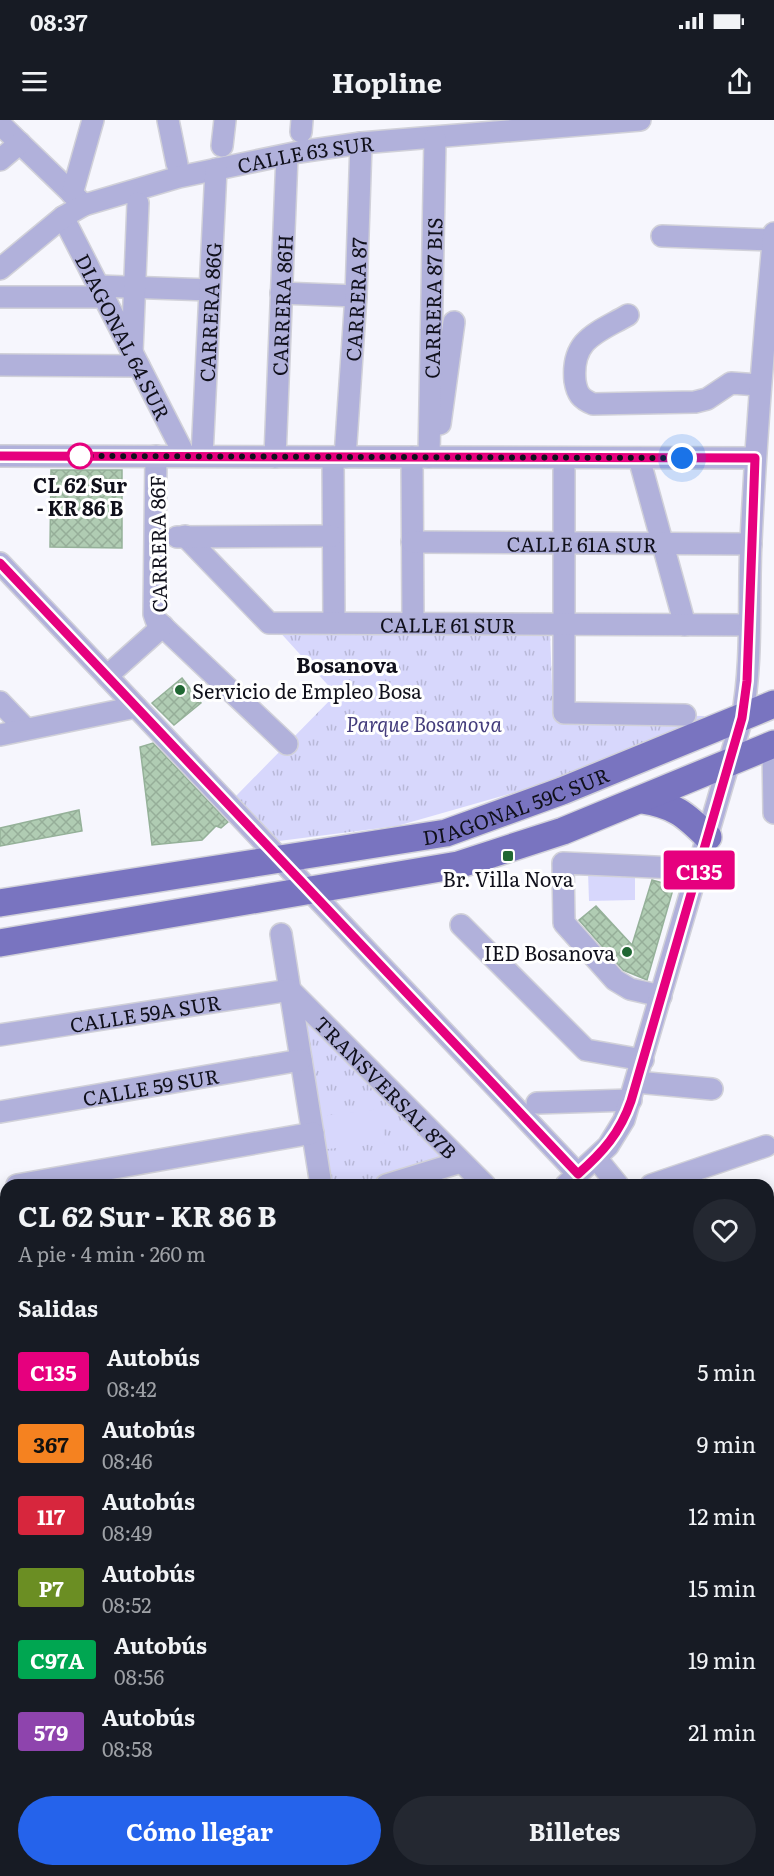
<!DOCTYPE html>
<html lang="es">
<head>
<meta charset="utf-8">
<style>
  body { margin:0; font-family:Literata,serif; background:#242831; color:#f1f3f6; height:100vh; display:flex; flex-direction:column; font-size:22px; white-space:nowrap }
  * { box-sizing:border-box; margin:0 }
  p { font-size:20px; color:#9ea1a6 }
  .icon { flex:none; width:33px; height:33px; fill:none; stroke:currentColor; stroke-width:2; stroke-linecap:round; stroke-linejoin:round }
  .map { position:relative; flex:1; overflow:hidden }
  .drawer { position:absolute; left:0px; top:1059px; width:774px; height:698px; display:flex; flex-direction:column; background:#171b24; border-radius:18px 18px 0 0; box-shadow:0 3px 15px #0003 }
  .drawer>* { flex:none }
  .badge { padding:0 12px; border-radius:4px; font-size:21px; line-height:39px }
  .you { position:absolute; width:30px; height:30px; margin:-15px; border:4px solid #fff; border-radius:50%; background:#1a73e8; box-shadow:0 0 0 9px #1a73e833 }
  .map>.badge { position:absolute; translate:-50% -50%; box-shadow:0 0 0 3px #fff }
  h2 { padding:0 18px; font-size:22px; line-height:54px }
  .round { display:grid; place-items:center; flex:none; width:63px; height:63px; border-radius:32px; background:#242831 }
  .overview { display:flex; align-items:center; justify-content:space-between; height:102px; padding:0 18px }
  h1 { font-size:28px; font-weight:700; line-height:45px }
  .primary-button { display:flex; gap:12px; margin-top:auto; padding:12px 18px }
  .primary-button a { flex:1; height:69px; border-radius:36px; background:#2563eb; color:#fff; font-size:24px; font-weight:700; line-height:69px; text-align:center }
  .primary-button a+a { background:#242831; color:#f1f3f6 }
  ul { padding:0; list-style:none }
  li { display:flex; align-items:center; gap:18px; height:72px; padding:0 18px }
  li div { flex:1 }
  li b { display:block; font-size:22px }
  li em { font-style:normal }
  li .badge { min-width:66px; font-weight:700; text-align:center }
  .status { display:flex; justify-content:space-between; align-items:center; height:42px; padding:0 30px; background:#171b24; direction:ltr }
  .status svg { height:16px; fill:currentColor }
  header { display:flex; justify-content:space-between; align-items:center; height:78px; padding:0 18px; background:#171b24; font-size:27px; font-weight:700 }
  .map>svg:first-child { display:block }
  .park { fill:url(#park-tufts) }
  .garden { fill:#d7d7fc }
  .building { fill:url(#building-cross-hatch); stroke:#95b199; stroke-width:1.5 }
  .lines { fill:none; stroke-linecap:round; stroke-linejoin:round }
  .minor-casing { stroke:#d1d1d9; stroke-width:24 }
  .major-casing { stroke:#d1d1d9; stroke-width:30 }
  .minor { stroke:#b1b1db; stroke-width:21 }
  .major { stroke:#7974c0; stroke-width:27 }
  .line-casing { stroke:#fff; stroke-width:14 }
  .line { stroke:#e6007e; stroke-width:9 }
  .walk { stroke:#10101b; stroke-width:6; stroke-dasharray:0 10.8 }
  .stop-dot { fill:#fff; stroke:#e6007e; stroke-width:3 }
  .poi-dot { fill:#206733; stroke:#fff; stroke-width:2 }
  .labels { text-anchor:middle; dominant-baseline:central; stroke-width:6; stroke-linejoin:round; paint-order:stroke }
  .street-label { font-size:20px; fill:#10101b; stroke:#fff }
  .stop-label { font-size:20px; font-weight:bold; fill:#10101b; stroke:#fff }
  .poi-label { font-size:20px; fill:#10101b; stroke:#fff; text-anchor:start }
  .park-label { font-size:20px; font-style:italic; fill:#443d7c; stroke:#fff }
  .neighbourhood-label { font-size:21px; font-weight:bold; fill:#10101b; stroke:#fff }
</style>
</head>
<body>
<div class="status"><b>08:37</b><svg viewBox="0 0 49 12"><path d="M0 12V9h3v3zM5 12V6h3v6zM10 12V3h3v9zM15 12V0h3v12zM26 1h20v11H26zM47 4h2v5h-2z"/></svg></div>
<header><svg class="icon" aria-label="menu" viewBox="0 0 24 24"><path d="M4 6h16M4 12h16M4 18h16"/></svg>Hopline<svg class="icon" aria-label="share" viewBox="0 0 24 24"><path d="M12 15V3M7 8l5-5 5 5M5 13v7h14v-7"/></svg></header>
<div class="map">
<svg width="774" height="1756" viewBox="0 0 774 1756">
  <defs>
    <pattern id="park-tufts" width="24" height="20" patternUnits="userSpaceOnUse" patternTransform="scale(1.5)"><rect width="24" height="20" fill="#d7d7fc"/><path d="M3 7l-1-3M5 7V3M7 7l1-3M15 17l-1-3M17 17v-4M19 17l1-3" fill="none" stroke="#b8b8d7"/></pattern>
    <pattern id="building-cross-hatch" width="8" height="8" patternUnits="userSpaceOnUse" patternTransform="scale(1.5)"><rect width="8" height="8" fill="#b0ccb3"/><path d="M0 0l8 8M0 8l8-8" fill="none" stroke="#96ae99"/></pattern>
  </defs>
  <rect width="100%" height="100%" fill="#f6f6fd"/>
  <path class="park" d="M277,509l273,3 3,81 151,3 2,5 -155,61 -154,44 -118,15 -43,-45 100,-102z
    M299,890l146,151 -72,24h-47z"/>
  <path class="garden" d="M635,751v29l-46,1 -1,-29z
    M381,989l4,34 -58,6 -4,-33z"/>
  <path class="building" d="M51,350h71v78l-72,-1z
    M182,558l19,25 -27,22 -22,-22z
    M153,623l75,79 -7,6 -5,-2 -14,14 -50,5 -12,-98z
    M79,690l3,21 -82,15v-18z
    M652,760l22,6 -27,94 -24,-10 -44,-50 17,-14 36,39z"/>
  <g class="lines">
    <defs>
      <g id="minor">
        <path d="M168,0l9,44"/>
        <path d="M0,4l84,81"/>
        <path d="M301,12l1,-12"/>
        <path d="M222,26l3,-26"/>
        <path d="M0,40l20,-17"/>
        <path d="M72,74l21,-74"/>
        <path id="s1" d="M63,97l122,239"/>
        <path d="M662,116l111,4"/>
        <path id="s2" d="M0,149l63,-52 21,-12 95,-28 120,-25 62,-9 279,-23"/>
        <path d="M98,166l112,4"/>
        <path d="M281,173l75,3"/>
        <path d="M0,177h103"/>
        <path d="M628,195c-31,18 -57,24 -53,66 2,13 6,18 18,23l102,-2 12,-3 24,-16 28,2"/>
        <path d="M132,232l6,-149"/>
        <path d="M0,245l139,1"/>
        <path d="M440,304l14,-102"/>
        <path d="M0,336l755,2"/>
        <path d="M156,336l-2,158 2,6 131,124"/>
        <path id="s3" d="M202,336l14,-287"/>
        <path id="s4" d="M275,337l12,-302"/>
        <path d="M333,337l1,166"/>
        <path id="s5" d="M345,337l11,-161 5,-153"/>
        <path d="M412,337l1,166"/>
        <path id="s6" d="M429,337l6,-319"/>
        <path d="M564,338v255l121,2"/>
        <path d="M639,338l46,167"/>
        <path id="s7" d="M185,416l84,87 480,2"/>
        <path d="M177,417l155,-1"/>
        <path id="s8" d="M412,422l339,2"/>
        <path d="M0,443l578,611"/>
        <path d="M107,556l56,-50"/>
        <path d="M0,582l26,27"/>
        <path d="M0,615l136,-28"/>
        <path d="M773,625l1,68"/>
        <path d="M461,805l125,125 57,10"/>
        <path d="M281,814l40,251"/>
        <path d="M661,876l-31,-7 -15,-9 -51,-57 -1,-60 136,6"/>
        <path id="s9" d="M0,915l290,-45 195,195"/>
        <path d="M636,962l76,7"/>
        <path d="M537,983l94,-3"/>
        <path id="s10" d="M0,992l301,-52"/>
        <path d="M596,1038l22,27"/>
        <path d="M17,1065l296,-52"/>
        <path d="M386,1065l75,-23"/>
        <path d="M566,1065l42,-39 16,-26 118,-402c11,-58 6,-118 9,-177 5,-103 13,-206 23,-308"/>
        <path d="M651,1065l115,-39"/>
        <path d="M768,1101l6,-2"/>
        <path d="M0,1139l6,-1"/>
        <path d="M768,1172l6,-2"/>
        <path d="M0,1218l6,-1"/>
        <path d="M768,1250l6,8"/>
        <path d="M0,1268l6,36"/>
        <path d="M768,1389l6,7"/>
        <path d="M0,1405l6,-1"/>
        <path d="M768,1417l6,-2"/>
        <path d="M773,1494l1,27"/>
        <path d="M0,1530l6,-1"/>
        <path d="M0,1628l6,64"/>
        <path d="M0,1724l6,-1"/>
        <path d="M135,1750v6"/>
        <path d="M227,1750l1,6"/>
        <path d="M391,1750l1,6"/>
        <path d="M475,1750v6"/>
        <path d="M543,1750v6"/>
        <path d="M709,1750v6"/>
        <path d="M588,1756l99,-6"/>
      </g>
      <g id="major">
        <path d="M642,680c32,5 43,14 66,37"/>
        <path id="s11" d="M0,783l446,-70 116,-42 212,-87"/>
        <path d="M0,823l458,-78 105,-34 211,-87"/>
      </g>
    </defs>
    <use href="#minor" class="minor-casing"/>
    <use href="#major" class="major-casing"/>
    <use href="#minor" class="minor"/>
    <use href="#major" class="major"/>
  </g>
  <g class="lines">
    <defs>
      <path id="line" d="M0,336l755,2 -8,223 -5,37 -111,383c-11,32 -28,51 -53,73l-578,-611"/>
    </defs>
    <use href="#line" class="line-casing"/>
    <use href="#line" class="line"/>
    <path class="walk" d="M80,336l602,2"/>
  </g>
  <circle class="stop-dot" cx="80" cy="336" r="12"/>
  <g class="poi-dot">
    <circle cx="180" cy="570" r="6"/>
    <rect x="502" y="730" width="12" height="12" rx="3"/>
    <circle cx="627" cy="832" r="6"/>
  </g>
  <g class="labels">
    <g class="street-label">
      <text stroke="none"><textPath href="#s2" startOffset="334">CALLE 63 SUR</textPath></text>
      <text stroke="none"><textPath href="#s6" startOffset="159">CARRERA 87 BIS</textPath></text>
      <text stroke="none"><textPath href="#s5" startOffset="158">CARRERA 87</textPath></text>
      <text stroke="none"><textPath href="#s4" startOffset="152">CARRERA 86H</textPath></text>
      <text stroke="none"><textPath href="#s3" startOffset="144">CARRERA 86G</textPath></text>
      <text stroke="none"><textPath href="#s1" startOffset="134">DIAGONAL 64 SUR</textPath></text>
      <text stroke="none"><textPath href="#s8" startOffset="170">CALLE 61A SUR</textPath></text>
      <text transform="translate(157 424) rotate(-91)">CARRERA 86F</text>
      <text stroke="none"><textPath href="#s7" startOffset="300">CALLE 61 SUR</textPath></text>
      <text stroke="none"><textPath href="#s11" startOffset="526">DIAGONAL 59C SUR</textPath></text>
      <text stroke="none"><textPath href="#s9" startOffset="147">CALLE 59A SUR</textPath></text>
      <text stroke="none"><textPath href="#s10" startOffset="153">CALLE 59 SUR</textPath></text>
      <text stroke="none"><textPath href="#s9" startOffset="430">TRANSVERSAL 87B</textPath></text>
    </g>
    <g class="stop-label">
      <text x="80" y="364">CL 62 Sur<tspan x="80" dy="23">- KR 86 B</tspan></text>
    </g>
    <g class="poi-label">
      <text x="192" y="570">Servicio de Empleo Bosa</text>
      <text x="508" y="758" text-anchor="middle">Br. Villa Nova</text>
      <text x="615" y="832" text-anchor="end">IED Bosanova</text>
    </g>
    <g class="park-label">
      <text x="424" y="603">Parque Bosanova</text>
    </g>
    <g class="neighbourhood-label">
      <text x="347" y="543">Bosanova</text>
    </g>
  </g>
</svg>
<div class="you" style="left:682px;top:338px"></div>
<b class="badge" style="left:699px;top:750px;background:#e6007e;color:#fff">C135</b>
<section class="drawer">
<div class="overview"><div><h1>CL 62 Sur - KR 86 B</h1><p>A pie · 4 min · 260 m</p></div><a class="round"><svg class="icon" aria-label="heart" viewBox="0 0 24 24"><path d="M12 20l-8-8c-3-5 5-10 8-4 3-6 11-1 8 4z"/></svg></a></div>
<h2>Salidas</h2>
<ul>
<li><span class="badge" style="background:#e6007e;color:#fff">C135</span><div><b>Autobús</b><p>08:42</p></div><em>5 min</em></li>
<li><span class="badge" style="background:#f58220;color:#111">367</span><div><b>Autobús</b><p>08:46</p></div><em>9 min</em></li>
<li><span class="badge" style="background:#d7263d;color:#fff">117</span><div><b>Autobús</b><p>08:49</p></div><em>12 min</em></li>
<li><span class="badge" style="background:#6b8e23;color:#fff">P7</span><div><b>Autobús</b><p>08:52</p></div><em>15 min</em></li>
<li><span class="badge" style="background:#00a651;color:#fff">C97A</span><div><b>Autobús</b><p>08:56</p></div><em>19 min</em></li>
<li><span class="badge" style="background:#8e44ad;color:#fff">579</span><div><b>Autobús</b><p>08:58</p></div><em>21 min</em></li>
</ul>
<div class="primary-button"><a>Cómo llegar</a><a>Billetes</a></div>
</section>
</div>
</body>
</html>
